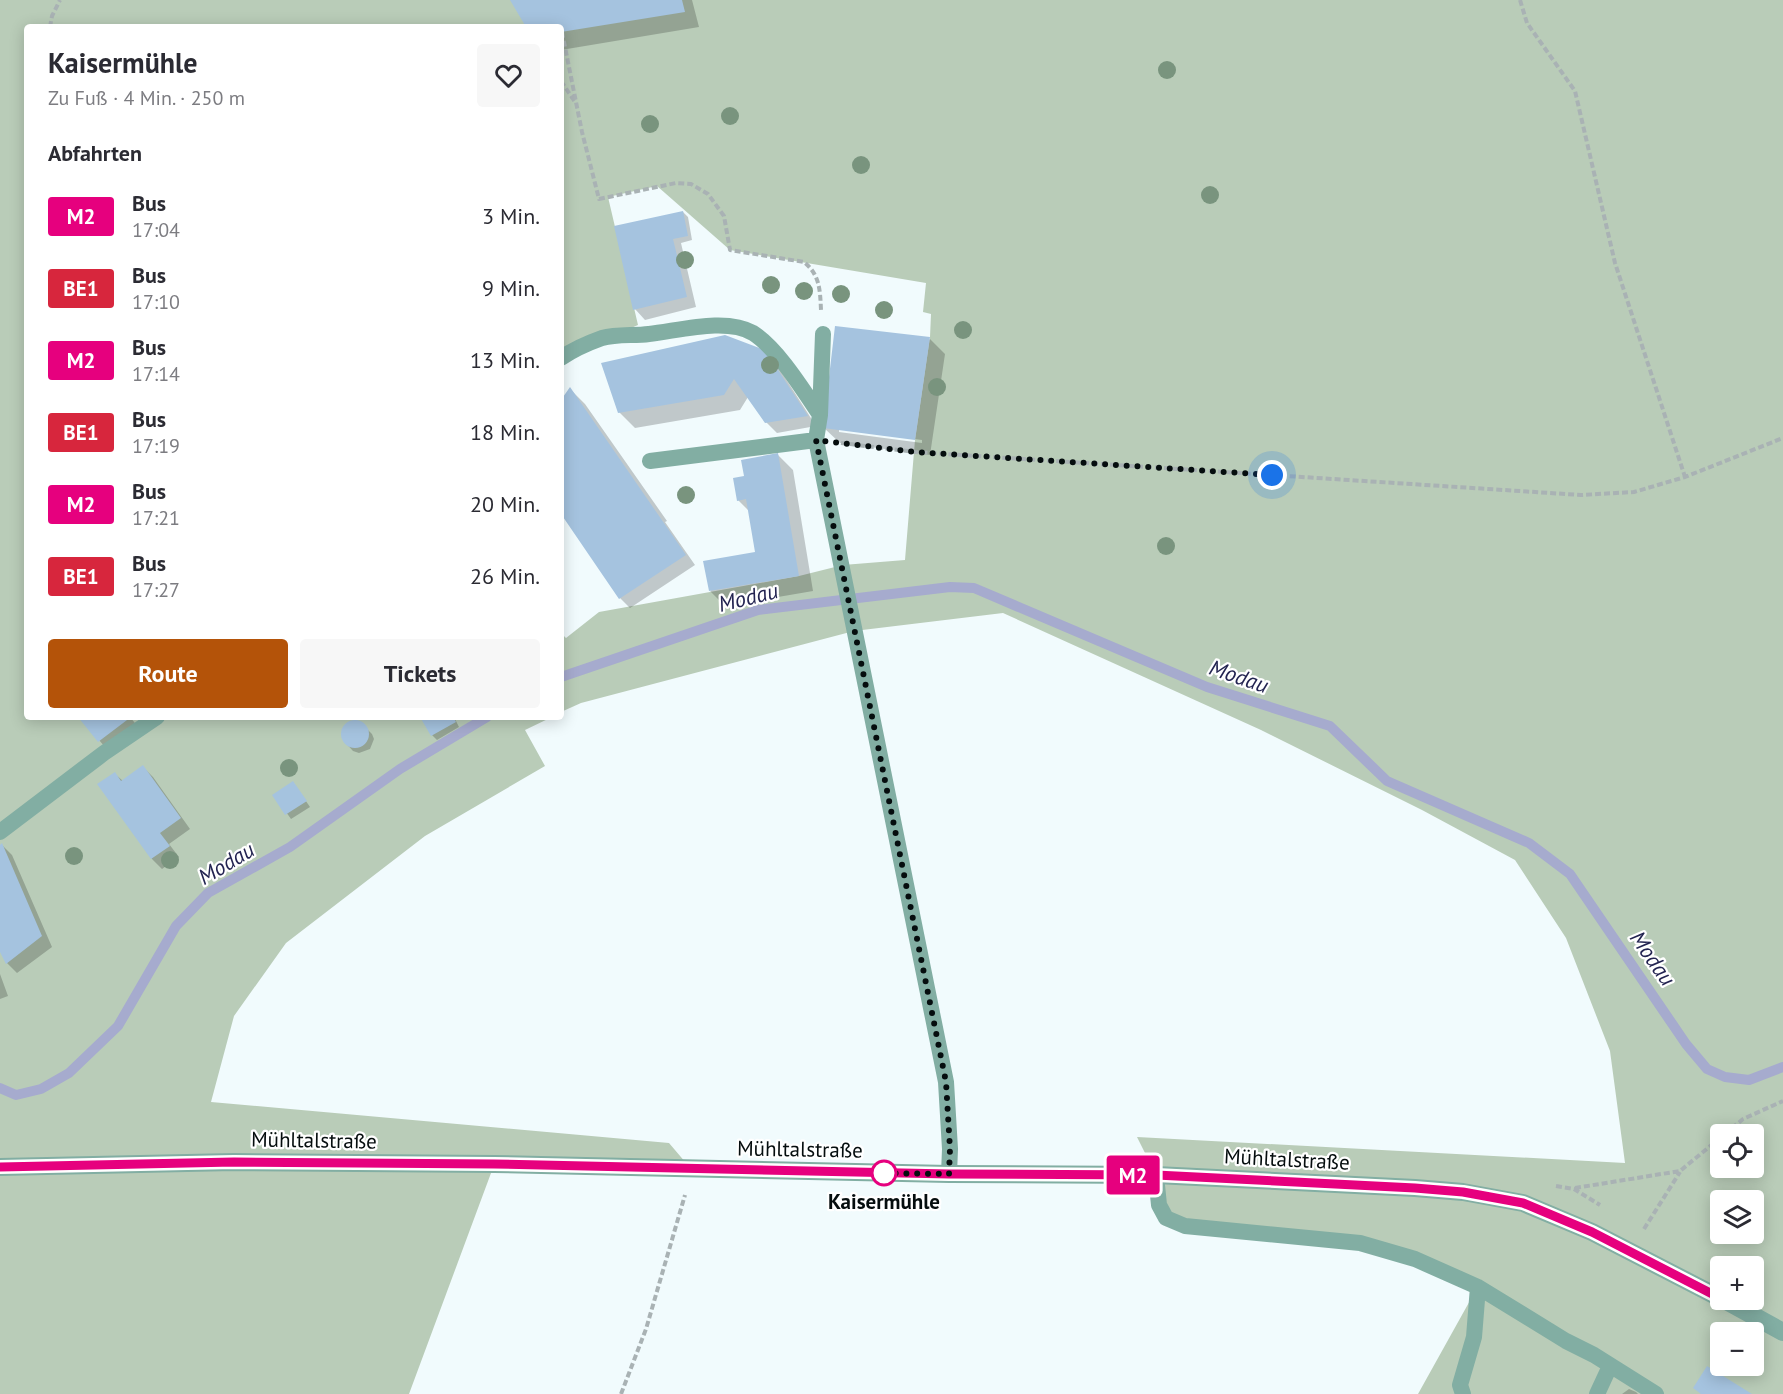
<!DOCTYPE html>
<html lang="de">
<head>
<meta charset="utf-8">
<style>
  body { margin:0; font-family:"PT Sans",sans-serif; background:#f7f7f7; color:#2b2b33; height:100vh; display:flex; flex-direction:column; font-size:22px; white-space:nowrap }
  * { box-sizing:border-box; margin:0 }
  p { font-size:20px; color:#7c7c81 }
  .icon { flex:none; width:33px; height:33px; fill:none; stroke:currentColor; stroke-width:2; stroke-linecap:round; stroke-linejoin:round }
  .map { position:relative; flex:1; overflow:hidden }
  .details { position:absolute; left:24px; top:24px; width:540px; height:696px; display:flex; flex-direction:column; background:#fff; border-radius:6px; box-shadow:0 3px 15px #0003 }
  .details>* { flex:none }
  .badge { padding:0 12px; border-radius:4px; font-size:21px; line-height:39px }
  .buttons { position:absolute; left:1710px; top:1124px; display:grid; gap:12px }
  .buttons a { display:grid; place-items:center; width:54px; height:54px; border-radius:6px; background:#fff; box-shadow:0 3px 15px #0003; font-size:30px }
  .you { position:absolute; width:30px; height:30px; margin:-15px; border:4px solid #fff; border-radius:50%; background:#1a73e8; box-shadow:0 0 0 9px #1a73e833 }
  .map>.badge { position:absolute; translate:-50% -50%; box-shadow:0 0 0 3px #fff }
  h2 { padding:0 24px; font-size:22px; line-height:54px }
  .round { display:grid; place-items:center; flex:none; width:63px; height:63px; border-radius:6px; background:#f7f7f7 }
  .overview { display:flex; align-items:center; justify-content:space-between; height:102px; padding:0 24px }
  h1 { font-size:28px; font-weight:700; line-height:45px }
  .cta { display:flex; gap:12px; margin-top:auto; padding:12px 24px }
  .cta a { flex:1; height:69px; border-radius:6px; background:#b45309; color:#fff; font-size:24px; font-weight:700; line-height:69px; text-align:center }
  .cta a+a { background:#f7f7f7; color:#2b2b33 }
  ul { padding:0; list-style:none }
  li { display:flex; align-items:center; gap:18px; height:72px; padding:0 24px }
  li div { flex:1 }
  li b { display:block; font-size:22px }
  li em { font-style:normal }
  li .badge { min-width:66px; font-weight:700; text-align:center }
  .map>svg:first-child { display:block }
  .green { fill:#b9ccb8; fill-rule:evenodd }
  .shadow { fill:#0003; fill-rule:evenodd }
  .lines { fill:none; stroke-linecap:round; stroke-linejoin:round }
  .stream { stroke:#a6abce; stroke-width:10 }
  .building { fill:#a5c3df }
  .path { stroke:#a9b2b4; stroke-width:4; stroke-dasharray:6 3; stroke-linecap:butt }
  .service { stroke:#82aea3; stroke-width:16 }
  .tertiary { stroke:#82aea3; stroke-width:18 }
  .tree { fill:#79947e }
  .line-casing { stroke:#fff; stroke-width:14 }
  .line { stroke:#e6007e; stroke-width:9 }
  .walk { stroke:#050d0e; stroke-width:6; stroke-dasharray:0 10.8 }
  .stop-dot { fill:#fff; stroke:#e6007e; stroke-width:3 }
  .labels { text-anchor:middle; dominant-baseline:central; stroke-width:4.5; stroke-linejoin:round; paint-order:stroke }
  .street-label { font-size:21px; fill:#050d0e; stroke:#fff }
  .stop-label { font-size:21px; font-weight:bold; fill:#050d0e; stroke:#fff }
  .water-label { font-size:22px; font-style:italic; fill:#232451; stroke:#fff }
</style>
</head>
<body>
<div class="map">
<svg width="1783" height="1394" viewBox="0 0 1783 1394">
  <rect width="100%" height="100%" fill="#f1fbfd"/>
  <path class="green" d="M0,0h1783v1394h-365l59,-106 -62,-29 -249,-41 -10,-43 -19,-38 488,26 -15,-112 -44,-113 -51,-78 -93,-50 -161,-80 -258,-117 -149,18 -273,72 -20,9v-79l5,5 33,-26 200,-36 44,-11 62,-5 10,-120 15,-103 1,-23 -8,-2 3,-29 -196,-33 -73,-64 -49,11 30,128 -77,33v-331h-534v690h525l-27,13 20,36 -120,70 -139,107 -52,73 -23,86 458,41 23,27 -198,-5 -85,229h-409zM1720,1134h34v33h-34zM1720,1200h34v33h-34zM1720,1266h34v33h-34zM1720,1332h34v33h-34z"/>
  <path class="shadow" d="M512,0h180l7,27 -138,23v-23h-33z
    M683,212l5,5 4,23 -11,3 15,64 -51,13 -10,-11z
    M930,339l15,15 -15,101 -90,-12 -16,-15zM839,429l83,11v3l-83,-11z
    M775,362l41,64 -39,7 -11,-11 -18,-25 -8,13 -105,18 -16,-16z
    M570,389l15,15 82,117 -2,1 30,43 -65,43 -10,-10 -59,-87v-109z
    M778,455l15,15 20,121 -88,15 -15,-15 47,-37 -8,-43 -11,-11z
    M80,717h50l9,11 -30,24z
    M422,717h32l5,10 -22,13 -5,-5z
    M351,722h6l5,2 10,10 2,5 -4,10 -11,4 -6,-2 -9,-10 -2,-5 1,-6 3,-5z
    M143,767l10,10 37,52 -21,15 10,13 -17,12 -10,-10 -53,-74 16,-11 8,7z
    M297,788l13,19 -19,12 -17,-24z
    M2,845l10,10 40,92 -35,26 -10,-10 -7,-15v-101z
    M0,974l8,22 -8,3z
    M1629,1389l7,3 2,2h-16z"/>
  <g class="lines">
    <path class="stream" d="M561,677l197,-67 192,-23 24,1 233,99 123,39 57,55 142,62 41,31 116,170 21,25 18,8 24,3 34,-13
      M0,1088l16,7 25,-6 28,-16 49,-47 58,-100 32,-33 82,-46 110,-78 87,-52"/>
  </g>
  <path class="building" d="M510,0h172l3,12 -124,20v-5h-35z
    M683,211l5,25 -15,3 14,58 -54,13 -19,-84z
    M835,326l95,11 -15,103 -92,-12z
    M725,335l40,15 43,66 -43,7 -31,-44 -10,16 -106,18 -17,-50z
    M570,387l116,168 -67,44 -58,-85v-114z
    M778,453l21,123 -90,15 -6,-30 52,-9 -9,-53 -9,2 -4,-23 11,-2 -3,-16z
    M78,717h53l-33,25z
    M420,717h33l3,5 -25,14z
    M341 734a14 14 0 1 1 28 0a14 14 0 1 1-28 0Z
    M143,765l38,53 -21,15 10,13 -19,13 -54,-75 18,-12 6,9z
    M293,781l14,20 -22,14 -13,-20z
    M2,843l40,93 -36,28 -6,-12v-107z
    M1707,1366l45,28h-51l-8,-6z"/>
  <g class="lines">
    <path class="path" d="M1520,0l7,23 48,68 40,172 70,214
      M50,27l2,-11 8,-16
      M562,32l20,100 17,67 77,-16 15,1 17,10 16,22 6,34 74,12c16,13 16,28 17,48
      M561,81l14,21
      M841,443l74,9 666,43 53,-3 51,-15 98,-39
      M1725,1134l18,-15 40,-18
      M1556,1186l18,3 26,16
      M1575,1188l105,-17 40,-33
      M1644,1229l36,-57
      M621,1394l25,-65 39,-134"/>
    <path class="service" d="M561,358c13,-9 27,-15 41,-20 15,-4 32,-2 47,-4 29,-3 77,-17 104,-1 25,16 50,57 67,82l-4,25 130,642 4,67 -1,25
      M820,415l3,-81
      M650,461l166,-21
      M0,832l104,-79 53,-36
      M1156,1175l3,30 7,13 19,8 175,17 55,16 63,28 88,54 28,14 62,39
      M1463,1394l-3,-9 14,-48 4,-50
      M1597,1394l13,-28"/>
    <path class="tertiary" d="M0,1167l234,-5 260,2 455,10 207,1 259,13 48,4 60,11 69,29 128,66
      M1723,1299l60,33"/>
  </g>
  <g class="tree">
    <circle cx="1167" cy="70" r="9"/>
    <circle cx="730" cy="116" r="9"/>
    <circle cx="650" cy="124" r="9"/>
    <circle cx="861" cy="165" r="9"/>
    <circle cx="1210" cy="195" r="9"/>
    <circle cx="685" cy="260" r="9"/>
    <circle cx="771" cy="285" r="9"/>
    <circle cx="804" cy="291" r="9"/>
    <circle cx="841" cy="294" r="9"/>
    <circle cx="884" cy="310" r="9"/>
    <circle cx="963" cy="330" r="9"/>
    <circle cx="770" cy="365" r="9"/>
    <circle cx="937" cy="387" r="9"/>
    <circle cx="686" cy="495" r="9"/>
    <circle cx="1166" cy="546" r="9"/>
    <circle cx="289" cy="768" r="9"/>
    <circle cx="74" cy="856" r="9"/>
    <circle cx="170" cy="860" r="9"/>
  </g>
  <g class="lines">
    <defs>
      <path id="line" d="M0,1167l234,-5 260,2 455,10 207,1 259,13 48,4 60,11 69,29 128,66"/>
    </defs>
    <use href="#line" class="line-casing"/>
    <use href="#line" class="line"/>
    <path class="walk" d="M884,1173h-5l70,1 1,-25 -4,-67 -130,-642 99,12 357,23"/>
  </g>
  <circle class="stop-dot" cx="884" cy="1173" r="12"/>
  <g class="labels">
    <g class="street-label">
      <text transform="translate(314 1140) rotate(1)">Mühltalstraße</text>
      <text transform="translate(800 1149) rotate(1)">Mühltalstraße</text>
      <text transform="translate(1287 1159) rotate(3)">Mühltalstraße</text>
    </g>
    <g class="stop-label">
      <text x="884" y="1201">Kaisermühle</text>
    </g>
    <g class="water-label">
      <text transform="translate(748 597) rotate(-14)">Modau</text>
      <text transform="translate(1239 676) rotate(19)">Modau</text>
      <text transform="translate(226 863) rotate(-31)">Modau</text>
      <text transform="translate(1653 958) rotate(55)">Modau</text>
    </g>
  </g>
</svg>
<div class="buttons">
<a><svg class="icon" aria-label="locate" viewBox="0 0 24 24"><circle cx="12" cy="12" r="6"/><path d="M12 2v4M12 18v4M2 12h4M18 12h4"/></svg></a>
<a><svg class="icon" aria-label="layers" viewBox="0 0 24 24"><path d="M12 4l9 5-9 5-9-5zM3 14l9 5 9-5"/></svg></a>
<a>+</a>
<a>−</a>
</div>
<div class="you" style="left:1272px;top:475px"></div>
<b class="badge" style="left:1133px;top:1175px;background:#e6007e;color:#fff">M2</b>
<section class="details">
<div class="overview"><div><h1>Kaisermühle</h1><p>Zu Fuß · 4 Min. · 250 m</p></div><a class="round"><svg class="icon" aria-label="heart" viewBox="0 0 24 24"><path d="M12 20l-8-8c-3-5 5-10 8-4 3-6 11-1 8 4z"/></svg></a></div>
<h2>Abfahrten</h2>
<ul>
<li><span class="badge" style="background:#e6007e;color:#fff">M2</span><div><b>Bus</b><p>17:04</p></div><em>3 Min.</em></li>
<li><span class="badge" style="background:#d7263d;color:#fff">BE1</span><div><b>Bus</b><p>17:10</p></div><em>9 Min.</em></li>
<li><span class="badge" style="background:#e6007e;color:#fff">M2</span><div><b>Bus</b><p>17:14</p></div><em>13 Min.</em></li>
<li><span class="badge" style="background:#d7263d;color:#fff">BE1</span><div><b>Bus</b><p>17:19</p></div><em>18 Min.</em></li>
<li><span class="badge" style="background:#e6007e;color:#fff">M2</span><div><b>Bus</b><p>17:21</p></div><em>20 Min.</em></li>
<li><span class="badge" style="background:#d7263d;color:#fff">BE1</span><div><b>Bus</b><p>17:27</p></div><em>26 Min.</em></li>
</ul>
<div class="cta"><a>Route</a><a>Tickets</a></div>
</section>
</div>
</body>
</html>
